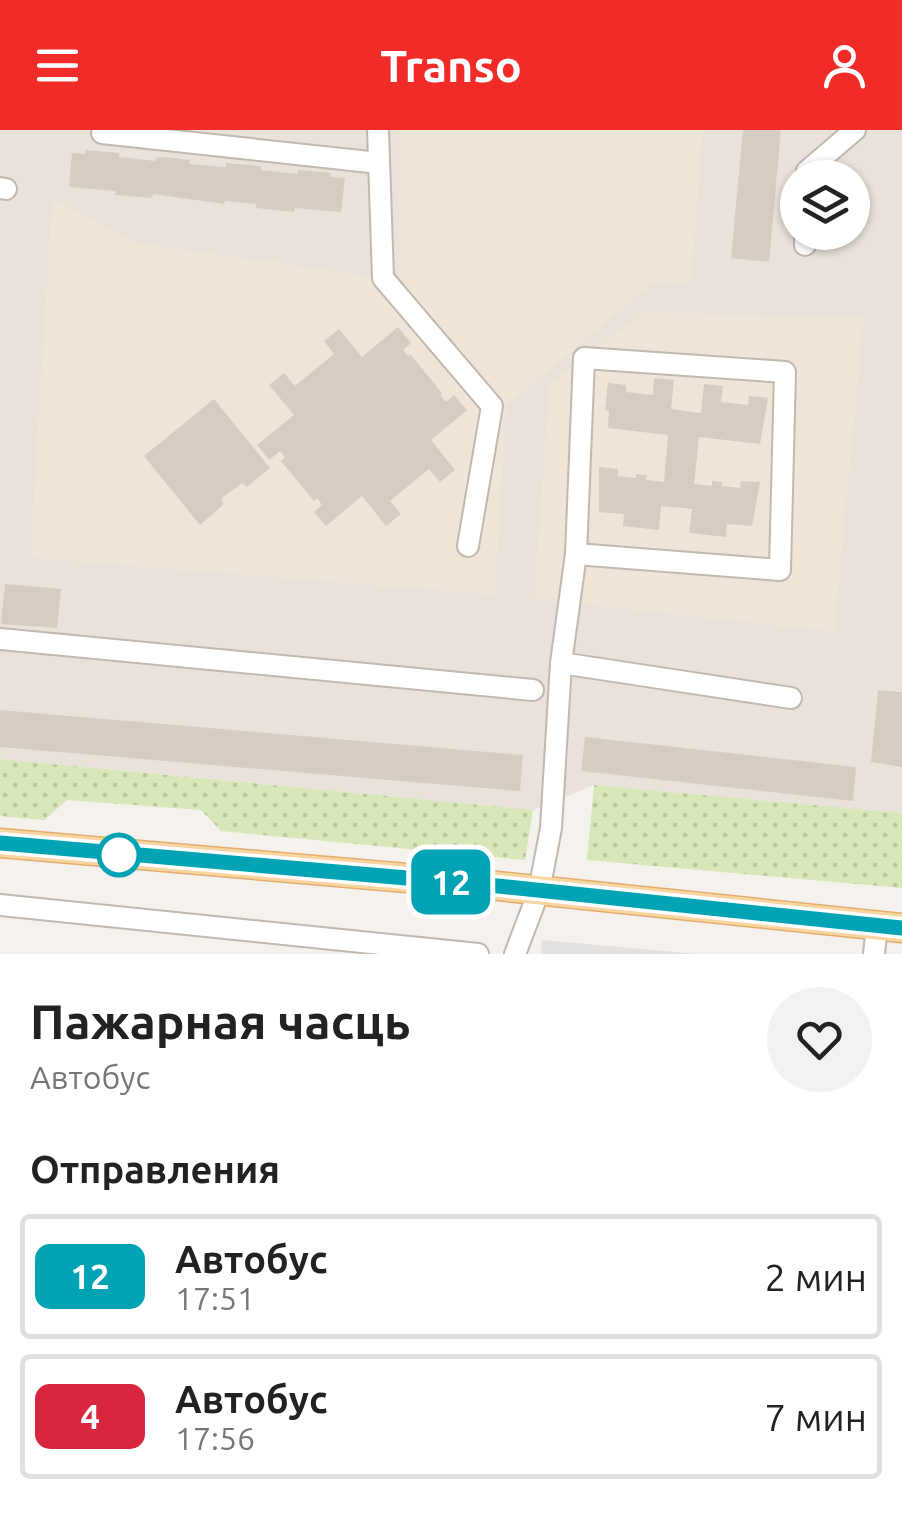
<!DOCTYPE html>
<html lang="ru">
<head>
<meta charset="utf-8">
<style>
  body { margin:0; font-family:Ubuntu,sans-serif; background:#f2f2f2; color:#222; height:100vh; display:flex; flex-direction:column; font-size:38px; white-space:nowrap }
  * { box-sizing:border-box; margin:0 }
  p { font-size:32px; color:#767676 }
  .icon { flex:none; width:55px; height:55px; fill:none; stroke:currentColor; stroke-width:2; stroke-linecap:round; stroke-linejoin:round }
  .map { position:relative; height:824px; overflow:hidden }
  .details { display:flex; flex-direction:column; background:#fff; flex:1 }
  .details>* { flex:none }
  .badge { padding:0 20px; border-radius:15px; font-size:35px; line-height:65px }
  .tools { position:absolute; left:780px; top:30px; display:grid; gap:20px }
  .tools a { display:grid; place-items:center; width:90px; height:90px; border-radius:50%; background:#fff; box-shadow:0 2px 8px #0004; font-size:50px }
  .map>.badge { position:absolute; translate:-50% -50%; box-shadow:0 0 0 5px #fff }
  h2 { padding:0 30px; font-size:38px; line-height:90px }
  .round { display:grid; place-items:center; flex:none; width:105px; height:105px; border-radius:52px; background:#f2f2f2 }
  .head { display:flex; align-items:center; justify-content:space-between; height:170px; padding:0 30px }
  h1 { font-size:48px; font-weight:700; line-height:75px }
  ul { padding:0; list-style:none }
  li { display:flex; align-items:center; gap:30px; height:125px; margin:0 20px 15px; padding:0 10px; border:5px solid #e0e0e0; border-radius:10px }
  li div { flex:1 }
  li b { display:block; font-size:38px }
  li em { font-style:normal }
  li .badge { min-width:110px; font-weight:700; text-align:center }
  header { display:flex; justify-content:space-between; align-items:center; height:130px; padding:0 30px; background:#f12b28; color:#fff; font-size:45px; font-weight:700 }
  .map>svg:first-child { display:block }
  .residential { fill:#e9e2da; fill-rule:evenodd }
  .education { fill:#eee4d7 }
  .grass { fill:url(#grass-dots) }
  .parking { fill:#e4e2e0 }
  .building { fill:#d7ccc2 }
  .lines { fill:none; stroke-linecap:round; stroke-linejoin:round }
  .minor-casing { stroke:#c1b8af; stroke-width:24 }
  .major-casing { stroke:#e0af70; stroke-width:31 }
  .minor { stroke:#fff; stroke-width:20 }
  .major { stroke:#fad5a0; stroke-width:28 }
  .line-casing { stroke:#fff; stroke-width:22 }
  .line { stroke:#00a3b4; stroke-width:15 }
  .stop-dot { fill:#fff; stroke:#00a3b4; stroke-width:5 }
</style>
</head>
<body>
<header><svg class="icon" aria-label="menu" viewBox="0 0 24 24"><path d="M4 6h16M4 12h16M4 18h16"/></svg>Transo<svg class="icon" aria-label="person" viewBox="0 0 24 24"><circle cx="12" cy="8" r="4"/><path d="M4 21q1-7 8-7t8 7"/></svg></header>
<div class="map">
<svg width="902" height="824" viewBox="0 0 902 824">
  <defs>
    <pattern id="grass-dots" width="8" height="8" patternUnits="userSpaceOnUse" patternTransform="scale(2.5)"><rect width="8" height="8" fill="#d8e7b7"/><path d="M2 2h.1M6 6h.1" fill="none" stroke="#bbc79e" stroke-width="1.8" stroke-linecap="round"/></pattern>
  </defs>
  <rect width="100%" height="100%" fill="#f5f1ec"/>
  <path class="residential" d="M0,0h902v683l-308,-28 -61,25 -533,-51zM798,48h54v54h-54z"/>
  <path class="education" d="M399,0h304l-12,153 -37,-1 -148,124 -11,189 -465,-37 22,-360 87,45 260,37z
    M644,182l220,5 -30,315 -300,-33 15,-214z"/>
  <path class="grass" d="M0,629l533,51 -8,50 -304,-29 -20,-21 -134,-10 -23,20 -44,-4z
    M594,655l308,28v75l-315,-28z"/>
  <path class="parking" d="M542,810l156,14h-157z"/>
  <path class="building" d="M743,0h38l-12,132 -38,-4z
    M85,20l34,3v4l36,4 1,-4 17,1 17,2 -1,4 37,3v-4l35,3v4l36,4 1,-4 33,3 -1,4 15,1 -4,34 -46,-4 -1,4 -38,-4v-4l-31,-3 -1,3 -71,-10 -1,4 -37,-3 1,-4 -47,-4 3,-34 13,1z
    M398,197l13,16 -8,7 5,6 2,-2 32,39 -2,2 6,7 8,-7 13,15 -36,30 24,30 -15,12 -11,-13 -39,32 11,13 -15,12 -24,-30 -36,30 -12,-14 8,-7 -5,-7 -3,3 -33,-40 4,-4 -5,-6 -11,9 -12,-15 37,-30 -25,-30 15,-12 11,13 39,-32 -10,-13 15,-12 23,28z
    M654,248l20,2 -3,29 30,4 3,-29 19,2 -2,16 27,3 1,-9 19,2 -8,46 -61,-7 -5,47 18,2v-5l10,1v4l18,2 1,-7 19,1 -8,44 -25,-2 -1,13 -37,-4 3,-24 -31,-3 -2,24 -36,-4 1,-12 -25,-2v-45l19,2v7l18,2v-4l11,1 -1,5 18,2 4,-47 -60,-7 1,-17 -4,-1 3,-27 18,2v7l27,3z
    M214,269l56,69 -23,19 -5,-4 -20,15 1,7 -23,20 -56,-69z
    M5,454l56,5 -4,39 -56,-4z
    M878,560l24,2v75l-31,-5z
    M0,580l523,45 -3,36 -520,-44z
    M585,607l271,30 -3,34 -272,-30z"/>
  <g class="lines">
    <defs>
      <path id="minor" d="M378,0l5,148 109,128 -24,140
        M102,3l277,30
        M807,48v-7l48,-41
        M0,58l6,1
        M805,115v-13
        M0,509l533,51
        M561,533l230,35
        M0,775l478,49
        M515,824l24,-63 12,-63 10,-165 15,-109 8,-196 201,14 -5,198 -204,-16
        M874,824l3,-28"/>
      <path id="major" d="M0,713l488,42 414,43"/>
    </defs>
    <use href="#minor" class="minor-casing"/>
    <use href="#major" class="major-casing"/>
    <use href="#minor" class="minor"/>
    <use href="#major" class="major"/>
  </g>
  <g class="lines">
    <defs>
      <path id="line" d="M0,713l488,42 414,43"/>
    </defs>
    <use href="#line" class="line-casing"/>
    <use href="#line" class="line"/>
  </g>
  <circle class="stop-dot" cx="119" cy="725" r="20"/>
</svg>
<div class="tools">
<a><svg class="icon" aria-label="layers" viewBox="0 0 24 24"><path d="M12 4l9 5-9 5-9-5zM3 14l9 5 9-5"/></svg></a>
</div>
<b class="badge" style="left:451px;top:752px;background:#00a3b4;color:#fff">12</b>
</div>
<section class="details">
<div class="head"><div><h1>Пажарная часць</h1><p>Автобус</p></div><a class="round"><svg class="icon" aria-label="heart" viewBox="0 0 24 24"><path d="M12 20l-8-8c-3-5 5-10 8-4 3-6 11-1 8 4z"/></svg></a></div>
<h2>Отправления</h2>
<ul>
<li><span class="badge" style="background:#00a3b4;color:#fff">12</span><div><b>Автобус</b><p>17:51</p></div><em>2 мин</em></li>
<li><span class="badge" style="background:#d7263d;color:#fff">4</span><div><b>Автобус</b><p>17:56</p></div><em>7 мин</em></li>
</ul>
</section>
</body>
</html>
